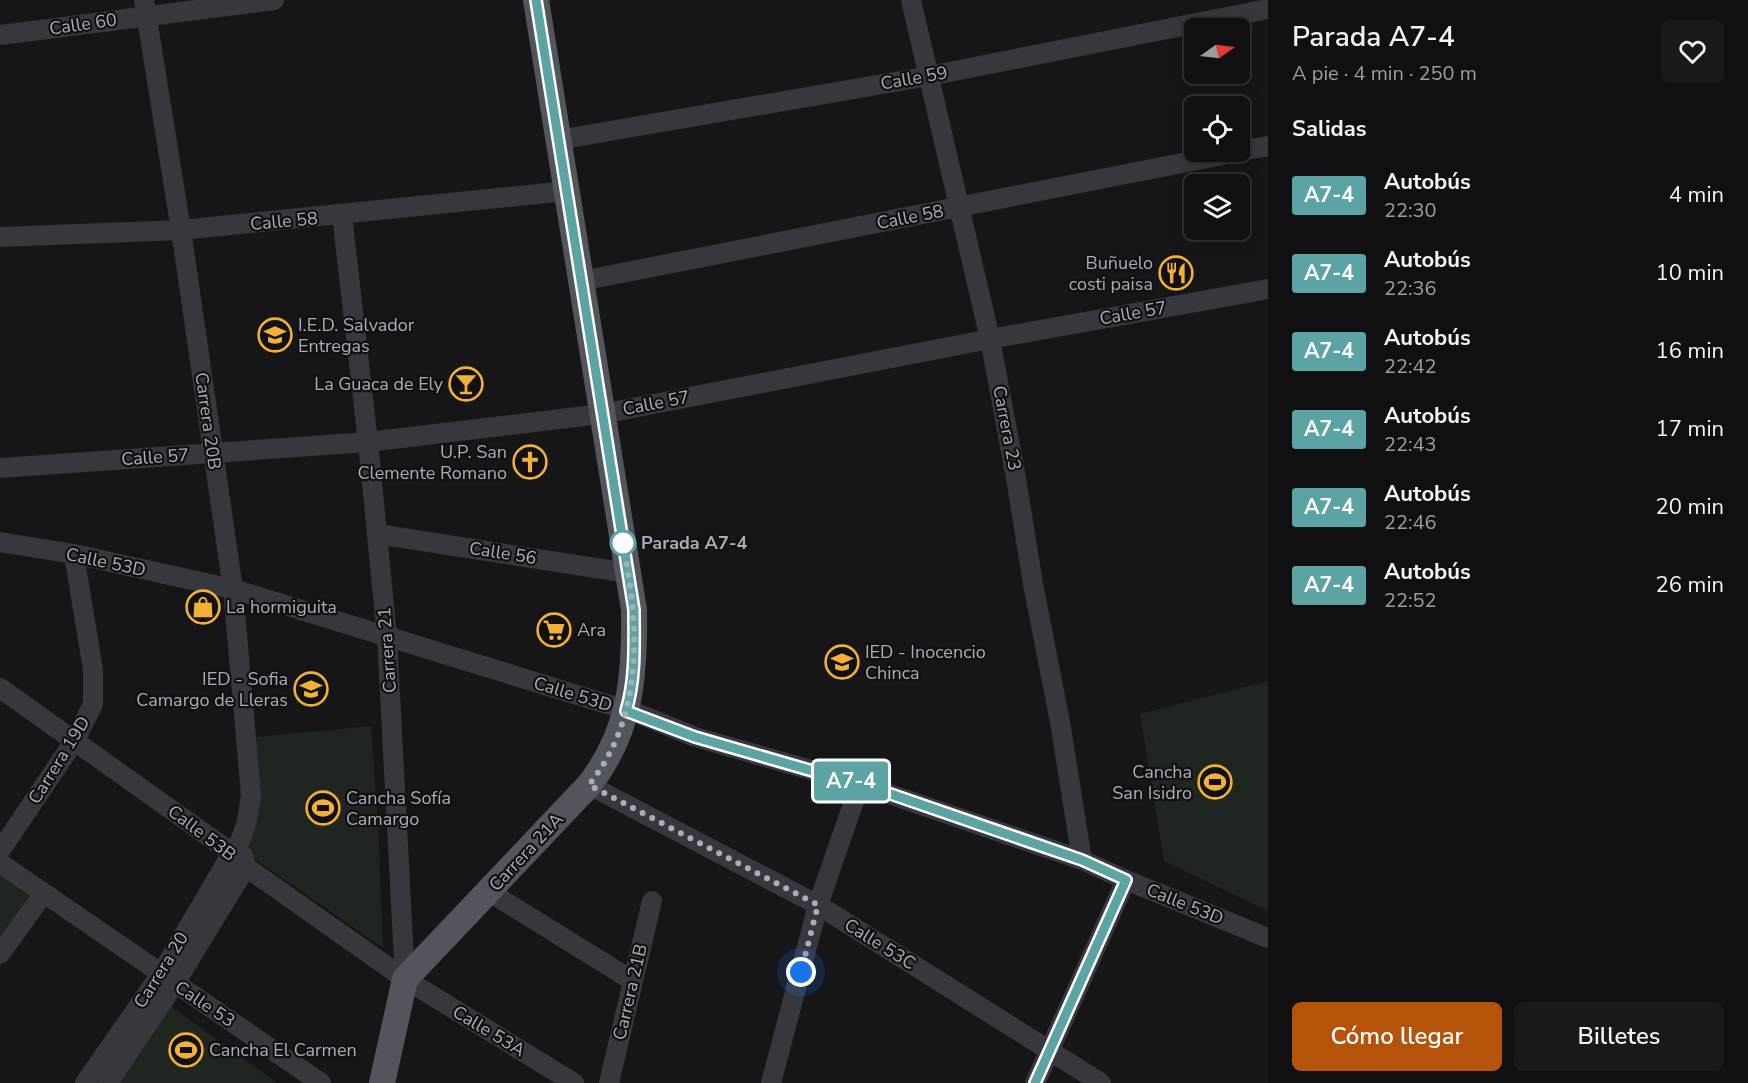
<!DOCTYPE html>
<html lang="es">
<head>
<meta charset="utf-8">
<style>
  body { margin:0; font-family:"Nunito Sans",sans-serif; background:#19191b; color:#f1f3f6; height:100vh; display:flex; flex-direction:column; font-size:22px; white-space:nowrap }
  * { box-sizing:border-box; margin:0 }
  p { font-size:20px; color:#9c9d9f }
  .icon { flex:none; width:33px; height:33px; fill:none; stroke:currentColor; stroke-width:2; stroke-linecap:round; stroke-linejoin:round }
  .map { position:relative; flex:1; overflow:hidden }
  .details { display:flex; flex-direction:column; background:#101012; width:480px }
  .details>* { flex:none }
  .badge { padding:0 12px; border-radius:4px; font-size:21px; line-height:39px }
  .needle { width:39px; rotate:76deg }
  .fabs { position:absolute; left:1184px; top:18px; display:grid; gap:12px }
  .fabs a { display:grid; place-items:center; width:66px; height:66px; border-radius:9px; background:#101012; box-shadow:0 3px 15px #0003,0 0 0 2px #303032; font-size:30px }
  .you { position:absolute; width:30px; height:30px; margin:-15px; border:4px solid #fff; border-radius:50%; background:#1a73e8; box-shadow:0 0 0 9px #1a73e833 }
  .map>.badge { position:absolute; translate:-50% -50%; box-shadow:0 0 0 3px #fff }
  h2 { padding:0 24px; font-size:22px; line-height:54px }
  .round { display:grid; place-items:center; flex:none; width:63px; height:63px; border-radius:9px; background:#19191b }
  .head { display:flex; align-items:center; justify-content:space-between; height:102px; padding:0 24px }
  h1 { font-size:28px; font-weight:600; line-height:45px }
  .cta { display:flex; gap:12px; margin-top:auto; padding:12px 24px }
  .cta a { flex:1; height:69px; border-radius:9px; background:#b45309; color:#fff; font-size:24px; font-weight:600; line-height:69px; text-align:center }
  .cta a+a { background:#19191b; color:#f1f3f6 }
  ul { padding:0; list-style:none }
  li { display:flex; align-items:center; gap:18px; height:78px; padding:0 24px }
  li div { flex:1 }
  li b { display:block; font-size:22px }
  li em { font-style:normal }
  li .badge { min-width:66px; font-weight:700; text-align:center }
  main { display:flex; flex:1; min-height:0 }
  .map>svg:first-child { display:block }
  .green { fill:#1e261f }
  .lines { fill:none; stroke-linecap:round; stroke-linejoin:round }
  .minor { stroke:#37383d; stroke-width:20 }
  .major { stroke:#53555c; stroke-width:26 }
  .line-casing { stroke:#fff; stroke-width:14 }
  .line { stroke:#5ba4a3; stroke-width:9 }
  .walk { stroke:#a8adb8; stroke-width:6; stroke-dasharray:0 10.8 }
  .stop-dot { fill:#fff; stroke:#5ba4a3; stroke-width:3 }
  .labels { text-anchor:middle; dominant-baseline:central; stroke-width:4.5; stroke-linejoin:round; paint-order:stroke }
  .street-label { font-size:18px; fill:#a8adb8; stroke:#111113 }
  .poi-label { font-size:18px; fill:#a8adb8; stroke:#111113; text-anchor:start }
  .stop-label { font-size:18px; font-weight:bold; fill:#a8adb8; stroke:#111113; text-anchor:start }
</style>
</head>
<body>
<main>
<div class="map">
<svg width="1268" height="1083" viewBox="0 0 1268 1083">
  <rect width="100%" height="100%" fill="#161618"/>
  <path class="green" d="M1268,681v230l-104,-50 -24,-147z
    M371,726l7,97 5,125 -140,-97 12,-114z
    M0,872l30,23 -30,43z
    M164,1001l113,82h-163z"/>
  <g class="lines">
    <path class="minor" d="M911,0l79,339 26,139 17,106 27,138 22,138
      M0,35l274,-35
      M558,140l371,-64 339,-67
      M1239,151l29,-5
      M342,215l26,227 19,195 18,342
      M0,237l181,-7 386,-39
      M581,281l657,-129
      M0,468l368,-26 234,-28 388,-75 278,-50
      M377,534l251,39
      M0,542l74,12 159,35 406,125 56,23 165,47 222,76 44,20 142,58
      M0,688l232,165 14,14 159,112 169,104
      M589,785l229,120 283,178
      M0,851l75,-111 18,-36v-34l-19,-116
      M0,863l321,220
      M488,891l145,90
      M0,954l44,-61
      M85,1083l76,-109 71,-121c14,-17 16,-37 19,-58l-18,-206 -52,-359 -37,-230
      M108,1083l67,-100 71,-116 -3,-11
      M609,1083l43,-182
      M771,1083l47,-178 42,-121
      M1035,1083l91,-203"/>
    <path class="major" d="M382,1083l23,-104 184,-194c42,-54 46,-109 45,-175l-98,-610"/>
  </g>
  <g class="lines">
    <defs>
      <path id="line" d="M536,0l98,610c0,33 2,68 -8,101l69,26 187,54 200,69 44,20 -91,203"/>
    </defs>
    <use href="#line" class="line-casing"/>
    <use href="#line" class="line"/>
    <path class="walk" d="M623,543c16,85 22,171 -34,242l229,120 -17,67"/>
  </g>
  <defs>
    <symbol id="restaurant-ring" viewBox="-11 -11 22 22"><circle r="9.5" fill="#111113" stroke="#f2b134" stroke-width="1.5"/><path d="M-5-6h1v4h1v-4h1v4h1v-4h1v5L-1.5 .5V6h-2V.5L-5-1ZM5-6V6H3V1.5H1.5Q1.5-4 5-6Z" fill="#f2b134"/></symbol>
    <symbol id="school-ring" viewBox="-11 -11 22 22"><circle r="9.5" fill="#111113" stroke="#f2b134" stroke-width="1.5"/><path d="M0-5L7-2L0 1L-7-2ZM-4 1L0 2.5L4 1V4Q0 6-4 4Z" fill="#f2b134"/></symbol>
    <symbol id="bar-ring" viewBox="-11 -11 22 22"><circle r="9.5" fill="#111113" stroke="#f2b134" stroke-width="1.5"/><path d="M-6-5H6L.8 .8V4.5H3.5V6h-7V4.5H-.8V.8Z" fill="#f2b134"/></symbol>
    <symbol id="church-ring" viewBox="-11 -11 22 22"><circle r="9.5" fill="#111113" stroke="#f2b134" stroke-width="1.5"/><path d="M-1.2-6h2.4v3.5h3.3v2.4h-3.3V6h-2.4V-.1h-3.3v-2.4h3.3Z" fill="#f2b134"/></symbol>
    <symbol id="shop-ring" viewBox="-11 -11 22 22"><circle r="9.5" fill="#111113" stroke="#f2b134" stroke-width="1.5"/><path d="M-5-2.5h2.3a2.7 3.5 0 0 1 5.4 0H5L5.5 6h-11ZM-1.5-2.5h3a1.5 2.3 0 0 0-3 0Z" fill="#f2b134"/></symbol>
    <symbol id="supermarket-ring" viewBox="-11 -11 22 22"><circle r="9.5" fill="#111113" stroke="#f2b134" stroke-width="1.5"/><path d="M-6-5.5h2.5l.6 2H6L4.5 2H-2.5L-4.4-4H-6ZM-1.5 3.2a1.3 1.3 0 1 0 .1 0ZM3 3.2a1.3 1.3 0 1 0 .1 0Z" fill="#f2b134"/></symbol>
    <symbol id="stadium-ring" viewBox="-11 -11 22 22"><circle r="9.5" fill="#111113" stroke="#f2b134" stroke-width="1.5"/><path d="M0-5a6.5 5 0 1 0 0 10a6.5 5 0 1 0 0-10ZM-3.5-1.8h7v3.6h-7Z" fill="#f2b134"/></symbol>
  </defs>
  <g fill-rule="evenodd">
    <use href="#restaurant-ring" x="1157" y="254" width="38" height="38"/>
    <use href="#school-ring" x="256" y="316" width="38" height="38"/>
    <use href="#bar-ring" x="447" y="365" width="38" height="38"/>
    <use href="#church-ring" x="511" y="443" width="38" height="38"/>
    <use href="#shop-ring" x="184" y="588" width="38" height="38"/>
    <use href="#supermarket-ring" x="535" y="611" width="38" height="38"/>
    <use href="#school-ring" x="823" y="643" width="38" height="38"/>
    <use href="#school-ring" x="292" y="670" width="38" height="38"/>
    <use href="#stadium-ring" x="1196" y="763" width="38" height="38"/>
    <use href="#stadium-ring" x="304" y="789" width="38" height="38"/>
    <use href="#stadium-ring" x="167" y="1031" width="38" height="38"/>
  </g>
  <circle class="stop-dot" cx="623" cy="543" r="12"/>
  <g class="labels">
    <g class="street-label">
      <text transform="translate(83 24) rotate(-8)">Calle 60</text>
      <text transform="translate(914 78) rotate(-10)">Calle 59</text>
      <text transform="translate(910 217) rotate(-11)">Calle 58</text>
      <text transform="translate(284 221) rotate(-5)">Calle 58</text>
      <text transform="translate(1133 313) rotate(-10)">Calle 57</text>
      <text transform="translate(656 403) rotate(-11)">Calle 57</text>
      <text transform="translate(208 421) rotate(82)">Carrera 20B</text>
      <text transform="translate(1007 428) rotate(79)">Carrera 23</text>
      <text transform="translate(155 457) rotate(-4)">Calle 57</text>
      <text transform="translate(503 553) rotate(9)">Calle 56</text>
      <text transform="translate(106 562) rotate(12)">Calle 53D</text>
      <text transform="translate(387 650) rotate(-94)">Carrera 21</text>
      <text transform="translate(573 694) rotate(17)">Calle 53D</text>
      <text transform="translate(59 760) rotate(-58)">Carrera 19D</text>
      <text transform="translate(202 833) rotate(37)">Calle 53B</text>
      <text transform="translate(526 852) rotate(-47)">Carrera 21A</text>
      <text transform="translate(1185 904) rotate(22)">Calle 53D</text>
      <text transform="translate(880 944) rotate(32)">Calle 53C</text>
      <text transform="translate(161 970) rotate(-58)">Carrera 20</text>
      <text transform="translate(630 992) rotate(-77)">Carrera 21B</text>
      <text transform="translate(205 1004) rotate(34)">Calle 53</text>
      <text transform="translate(489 1031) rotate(31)">Calle 53A</text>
    </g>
    <g class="poi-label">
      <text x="1153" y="263" text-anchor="end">Buñuelo<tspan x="1153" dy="21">costi paisa</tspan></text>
      <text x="298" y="325">I.E.D. Salvador<tspan x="298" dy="21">Entregas</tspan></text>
      <text x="443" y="384" text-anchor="end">La Guaca de Ely</text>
      <text x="507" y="452" text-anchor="end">U.P. San<tspan x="507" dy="21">Clemente Romano</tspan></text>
      <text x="226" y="607">La hormiguita</text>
      <text x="577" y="630">Ara</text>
      <text x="865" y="652">IED - Inocencio<tspan x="865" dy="21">Chinca</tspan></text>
      <text x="288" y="679" text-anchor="end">IED - Sofia<tspan x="288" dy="21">Camargo de Lleras</tspan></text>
      <text x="1192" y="772" text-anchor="end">Cancha<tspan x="1192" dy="21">San Isidro</tspan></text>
      <text x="346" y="798">Cancha Sofía<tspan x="346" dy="21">Camargo</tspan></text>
      <text x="209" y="1050">Cancha El Carmen</text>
    </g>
    <g class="stop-label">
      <text x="641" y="543">Parada A7-4</text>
    </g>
  </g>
</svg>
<div class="fabs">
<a><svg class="needle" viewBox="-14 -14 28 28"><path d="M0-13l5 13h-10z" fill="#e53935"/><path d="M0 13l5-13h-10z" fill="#9c9d9f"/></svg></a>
<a><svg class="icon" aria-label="locate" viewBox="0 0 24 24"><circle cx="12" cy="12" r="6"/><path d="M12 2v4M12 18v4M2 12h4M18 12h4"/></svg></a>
<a><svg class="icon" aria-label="layers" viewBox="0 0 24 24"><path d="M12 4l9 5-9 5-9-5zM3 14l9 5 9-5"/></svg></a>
</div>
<div class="you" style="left:801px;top:972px"></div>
<b class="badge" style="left:851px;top:781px;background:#5ba4a3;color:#fff">A7-4</b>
</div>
<section class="details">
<div class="head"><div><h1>Parada A7-4</h1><p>A pie · 4 min · 250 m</p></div><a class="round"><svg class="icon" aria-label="heart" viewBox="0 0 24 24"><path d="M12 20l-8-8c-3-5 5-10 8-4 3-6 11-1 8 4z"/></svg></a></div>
<h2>Salidas</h2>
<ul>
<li><span class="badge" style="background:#5ba4a3;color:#fff">A7-4</span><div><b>Autobús</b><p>22:30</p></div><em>4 min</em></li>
<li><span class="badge" style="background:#5ba4a3;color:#fff">A7-4</span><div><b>Autobús</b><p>22:36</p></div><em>10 min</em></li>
<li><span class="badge" style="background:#5ba4a3;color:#fff">A7-4</span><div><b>Autobús</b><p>22:42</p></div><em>16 min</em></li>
<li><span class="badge" style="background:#5ba4a3;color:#fff">A7-4</span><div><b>Autobús</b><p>22:43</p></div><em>17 min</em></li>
<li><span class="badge" style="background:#5ba4a3;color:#fff">A7-4</span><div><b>Autobús</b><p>22:46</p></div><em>20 min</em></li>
<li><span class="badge" style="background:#5ba4a3;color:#fff">A7-4</span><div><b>Autobús</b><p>22:52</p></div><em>26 min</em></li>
</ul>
<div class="cta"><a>Cómo llegar</a><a>Billetes</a></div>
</section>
</main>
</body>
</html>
